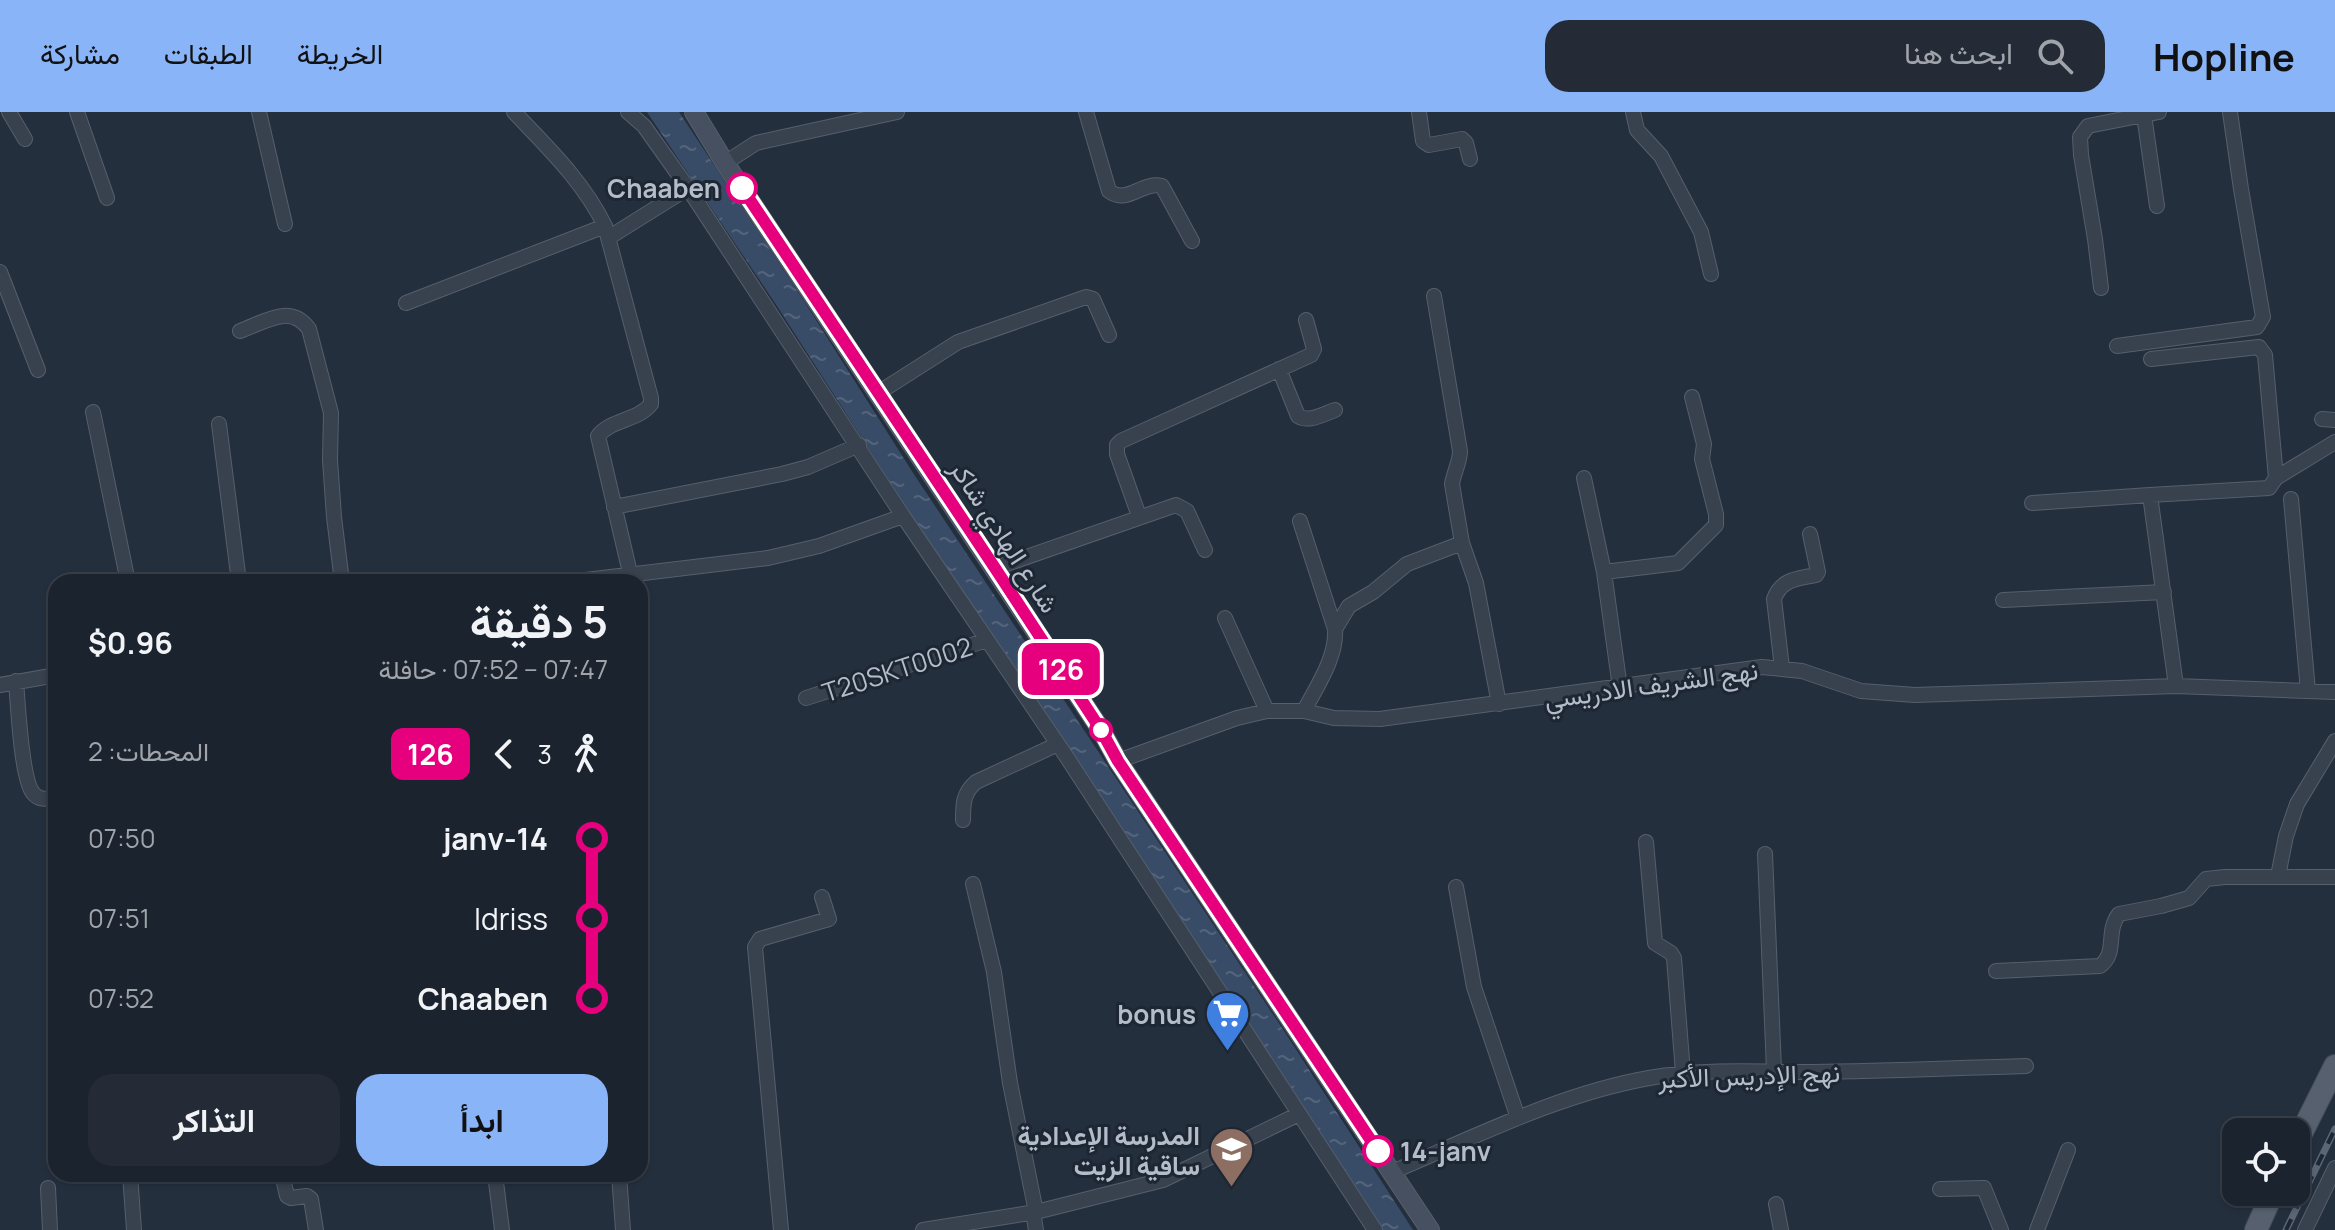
<!DOCTYPE html>
<html lang="ar">
<head>
<meta charset="utf-8">
<style>
  body { margin:0; font-family:Manrope,Vazirmatn,sans-serif; background:#242b36; color:#f1f3f6; direction:rtl; height:100vh; display:flex; flex-direction:column; font-size:30px; white-space:nowrap }
  * { box-sizing:border-box; margin:0 }
  p { font-size:26px; color:#a0a4aa }
  .icon { flex:none; width:44px; height:44px; fill:none; stroke:currentColor; stroke-width:2; stroke-linecap:round; stroke-linejoin:round }
  .map { position:relative; flex:1; overflow:hidden; direction:ltr }
  .drawer { position:absolute; left:48px; top:462px; width:600px; height:608px; display:flex; flex-direction:column; background:#1b232e; border-radius:24px; box-shadow:0 2px 6px #0004,0 0 0 2px #39404a; direction:rtl }
  .drawer>* { flex:none }
  .badge { padding:0 16px; border-radius:12px; font-size:28px; line-height:52px }
  .buttons { position:absolute; left:2222px; top:1006px; display:grid; gap:16px }
  .buttons a { display:grid; place-items:center; width:88px; height:88px; border-radius:16px; background:#1b232e; box-shadow:0 2px 6px #0004,0 0 0 2px #39404a; font-size:40px }
  .map>.badge { position:absolute; translate:-50% -50%; box-shadow:0 0 0 4px #fff }
  .legs { display:flex; align-items:center; gap:12px; height:88px; padding:0 40px; font-size:26px }
  .legs p { margin-inline-start:auto }
  .headline { display:flex; align-items:center; justify-content:space-between; height:136px; padding:0 40px }
  h1 { font-size:44px; font-weight:700; line-height:60px }
  .cta { display:flex; gap:16px; margin-top:auto; padding:16px 40px }
  .cta a { flex:1; height:92px; border-radius:24px; background:#8ab4f8; color:#111; font-size:32px; font-weight:700; line-height:92px; text-align:center }
  .cta a+a { background:#242b36; color:#f1f3f6 }
  ul { padding:0 40px; list-style:none }
  li { display:flex; align-items:center; gap:28px; height:80px; font-size:30px }
  li i { display:grid; place-items:center; width:12px; height:100%; margin:0 10px; background:currentColor }
  li i::after { content:''; width:20px; height:20px; margin:-10px; border:6px solid; border-radius:50%; background:#1b232e }
  li p { margin-inline-start:auto }
  li:first-child i { background:linear-gradient(#0000 50%,currentColor 0) }
  li:last-child i { background:linear-gradient(currentColor 50%,#0000 0) }
  header { display:flex; align-items:center; gap:48px; box-sizing:border-box; height:112px; padding:0 40px; background:#8ab4f8; color:#111 }
  header strong { font-size:38px }
  nav { display:flex; gap:44px; margin-inline-start:auto; font-size:28px }
  .search { width:560px; height:72px; background:#242b36; display:flex; align-items:center; gap:20px; box-sizing:border-box; padding:0 28px; border-radius:24px; color:#a0a4aa; font-size:30px }
  .map>svg:first-child { display:block }
  .water { fill:url(#water-ripples) }
  .lines { fill:none; stroke-linecap:round; stroke-linejoin:round }
  .minor-casing { stroke:#565f6c; stroke-width:16 }
  .secondary-casing { stroke:#565f6c; stroke-width:20 }
  .primary-casing { stroke:#414a57; stroke-width:24 }
  .minor { stroke:#38414e; stroke-width:14 }
  .secondary { stroke:#465061; stroke-width:18 }
  .primary { stroke:#56606e; stroke-width:22 }
  .rail-casing { stroke:#5a6575; stroke-width:7 }
  .rail { stroke:#1d2633; stroke-width:4; stroke-dasharray:12; stroke-linecap:butt }
  .line-1-casing { stroke:#fff; stroke-width:18 }
  .line-1 { stroke:#e6007e; stroke-width:12 }
  .stop-1-dot { fill:#fff; stroke:#e6007e; stroke-width:4 }
  .labels { text-anchor:middle; dominant-baseline:central; stroke-width:6; stroke-linejoin:round; paint-order:stroke }
  .stop-label { font-size:26px; font-weight:bold; fill:#b4bcc9; stroke:#1d2633; text-anchor:end }
  .street-label { font-size:26px; fill:#b4bcc9; stroke:#1d2633 }
  .poi-label { font-size:26px; font-weight:bold; fill:#b4bcc9; stroke:#1d2633; text-anchor:end }
</style>
</head>
<body>
<header>
<strong>Hopline</strong>
<div class="search"><svg class="icon" aria-label="search" viewBox="0 0 24 24"><circle cx="10" cy="10" r="6"/><path d="M15 15l6 6"/></svg>ابحث هنا</div>
<nav><a>الخريطة</a><a>الطبقات</a><a>مشاركة</a></nav>
</header>
<div class="map">
<svg width="2335" height="1118" viewBox="0 0 2335 1118">
  <defs>
    <pattern id="water-ripples" width="26" height="14" patternUnits="userSpaceOnUse" patternTransform="scale(2)"><rect width="26" height="14" fill="#394c67"/><path d="M2 4q2-2 4 0t4 0M15 11q2-2 4 0t4 0" fill="none" stroke="#53647b"/></pattern>
  </defs>
  <rect width="100%" height="100%" fill="#242f3e"/>
  <path class="water" d="M647,0h32l123,186 113,178 369,555 129,199h-31l-492,-748 -113,-176z"/>
  <g class="lines">
    <defs>
      <path id="minor" d="M9,0l16,27
        M77,0l30,86
        M259,0l26,112
        M514,0c34,36 69,69 91,114l46,172v6c-13,17 -40,15 -53,32l32,137
        M628,0l16,14 44,62 215,328 163,240 309,474
        M1086,0l23,79c18,14 33,-10 53,-5l30,55
        M1419,0l4,29 6,4 33,-6 4,4 4,16
        M1633,0l4,18 24,26 40,76 10,42
        M2144,3l13,91
        M725,51l31,-20 141,-31
        M608,126l80,-50
        M0,160l38,98
        M2101,176l-6,-49 -14,-84 -1,-18 8,-11 71,-14
        M1434,184l26,155c0,11 -6,21 -8,33l10,59 14,40 23,121
        M406,191l199,-77
        M240,219c25,-9 50,-28 69,-2l22,84 -1,47 4,57 8,65
        M2117,234l140,-19 6,-10 -22,-128 -11,-77
        M1279,257l19,47c11,7 25,-2 37,-6
        M878,281l80,-51 128,-45 7,2 16,36
        M93,300l35,170
        M2322,307l13,1
        M219,312l20,158
        M1584,366l20,94 16,116
        M2276,366l59,-36
        M2150,383l119,-7 7,-10 -11,-123 -6,-8 -108,12
        M2291,387l17,192
        M2032,391l118,-8 26,191
        M614,395l168,-33 26,-7 51,-22
        M1139,404l-22,-62v-9l4,-4 190,-86 3,-6 -8,-29
        M1300,409l35,108c2,28 -18,57 -31,82
        M995,456l181,-63 11,6 18,39
        M1604,460l74,-9 38,-38v-11l-14,-55 2,-15 -12,-47
        M569,470l199,-24 51,-12 84,-30
        M2003,488l161,-8
        M1225,506l42,93
        M1335,517l14,-23 24,-14 34,-28 55,-21
        M1782,556l-8,-69c7,-20 23,-20 42,-24l2,-3 -8,-38
        M16,569c2,22 5,97 17,112 6,8 15,6 23,4
        M0,573l56,-10
        M806,586l181,-58
        M1118,649l119,-43 30,-7h37l30,7 46,1 382,-52 40,4 59,20 54,4 261,-9 159,6
        M963,708c0,-16 0,-27 13,-38l82,-38
        M1646,730l9,101 16,10 3,5 9,115
        M1765,742l9,216
        M2278,764l8,-40 11,-32 38,-63
        M973,772l21,88 16,111 26,129
        M1456,775l18,100 44,131
        M1996,859l104,-5c18,-13 5,-34 19,-52l42,-8 28,-8 17,-19 19,-2h110
        M1392,1060c83,-35 167,-78 257,-94 54,-10 109,-6 164,-6 71,-1 142,-4 213,-6
        M130,1062l4,56
        M282,1062l5,22 4,2 16,-2 4,3 5,31
        M495,1062l7,56
        M619,1062l4,56
        M48,1076l2,42
        M1940,1077l44,-1 17,42
        M1776,1092l5,26
        M1033,1100l3,18
        M781,1118l-26,-283 5,-8 69,-20 -7,-22
        M923,1118l113,-18 127,-32 136,-66
        M2037,1118l31,-80
        M2305,1118l30,-62"/>
      <path id="secondary" d="M694,0l31,51 376,567 17,31 312,469"/>
      <path id="primary" d="M2296,1032l39,-78
        M2256,1118l17,-38"/>
    </defs>
    <use href="#minor" class="minor-casing"/>
    <use href="#secondary" class="secondary-casing"/>
    <use href="#primary" class="primary-casing"/>
    <use href="#minor" class="minor"/>
    <use href="#secondary" class="secondary"/>
    <use href="#primary" class="primary"/>
    <defs>
      <path id="rail" d="M2286,1118l49,-101"/>
    </defs>
    <use href="#rail" class="rail-casing"/>
    <use href="#rail" class="rail"/>
  </g>
  <g class="lines">
    <defs>
      <path id="line-1" d="M742,76l253,380 106,162 17,31 260,390"/>
    </defs>
    <use href="#line-1" class="line-1-casing"/>
    <use href="#line-1" class="line-1"/>
  </g>
  <defs>
    <symbol id="supermarket-pin" viewBox="-11 -11 22 30"><path d="M0 17L-7.5 6A9.5 9.5 0 1 1 7.5 6Z" fill="#3f7fe0" stroke="#1d2633"/><path d="M-6-5.5h2.5l.6 2H6L4.5 2H-2.5L-4.4-4H-6ZM-1.5 3.2a1.3 1.3 0 1 0 .1 0ZM3 3.2a1.3 1.3 0 1 0 .1 0Z" fill="#fff"/></symbol>
    <symbol id="school-pin" viewBox="-11 -11 22 30"><path d="M0 17L-7.5 6A9.5 9.5 0 1 1 7.5 6Z" fill="#8d6e63" stroke="#1d2633"/><path d="M0-5L7-2L0 1L-7-2ZM-4 1L0 2.5L4 1V4Q0 6-4 4Z" fill="#fff"/></symbol>
  </defs>
  <g fill-rule="evenodd">
    <use href="#supermarket-pin" x="1202" y="876" width="51" height="69"/>
    <use href="#school-pin" x="1206" y="1012" width="51" height="69"/>
  </g>
  <g class="stop-1-dot">
    <circle cx="742" cy="76" r="14"/>
    <circle cx="1101" cy="618" r="10"/>
    <circle cx="1378" cy="1039" r="14"/>
  </g>
  <g class="labels">
    <g class="stop-label">
      <text x="720" y="76">Chaaben</text>
      <text x="1400" y="1039" text-anchor="start">14-janv</text>
    </g>
    <g class="street-label">
      <text transform="translate(1005 424) rotate(57)">شارع الهادي شاكر</text>
      <text transform="translate(897 557) rotate(-18)">T20SKT0002</text>
      <text transform="translate(1651 572) rotate(-8)">نهج الشريف الادريسي</text>
      <text transform="translate(1749 963) rotate(-2)">نهج الإدريس الأكبر</text>
    </g>
    <g class="poi-label">
      <text x="1196" y="902">bonus</text>
      <text x="1200" y="1023">المدرسة الإعدادية<tspan x="1200" dy="30">ساقية الزيت</tspan></text>
    </g>
  </g>
</svg>
<div class="buttons">
<a><svg class="icon" aria-label="locate" viewBox="0 0 24 24"><circle cx="12" cy="12" r="6"/><path d="M12 2v4M12 18v4M2 12h4M18 12h4"/></svg></a>
</div>
<b class="badge" style="left:1061px;top:557px;background:#e6007e;color:#fff">126</b>
<section class="drawer">
<div class="headline"><div><h1>5 دقيقة</h1><p>07:47 – 07:52 · حافلة</p></div><b>$0.96</b></div>
<div class="legs"><svg class="icon" aria-label="walk" viewBox="0 0 24 24"><circle cx="13" cy="4" r="2"/><path d="M13 8l-2 6 4 7M11 14l-3 7M7 12l3-4h3l4 4"/></svg>3<svg class="icon" aria-label="back" viewBox="0 0 24 24"><path d="M15 5l-7 7 7 7"/></svg><b class="badge" style="background:#e6007e;color:#fff">126</b><p>المحطات: 2</p></div>
<ul>
<li><i style="color:#e6007e"></i><b>14-janv</b><p>07:50</p></li>
<li><i style="color:#e6007e"></i><span>Idriss</span><p>07:51</p></li>
<li><i style="color:#e6007e"></i><b>Chaaben</b><p>07:52</p></li>
</ul>
<div class="cta"><a>ابدأ</a><a>التذاكر</a></div>
</section>
</div>
</body>
</html>
